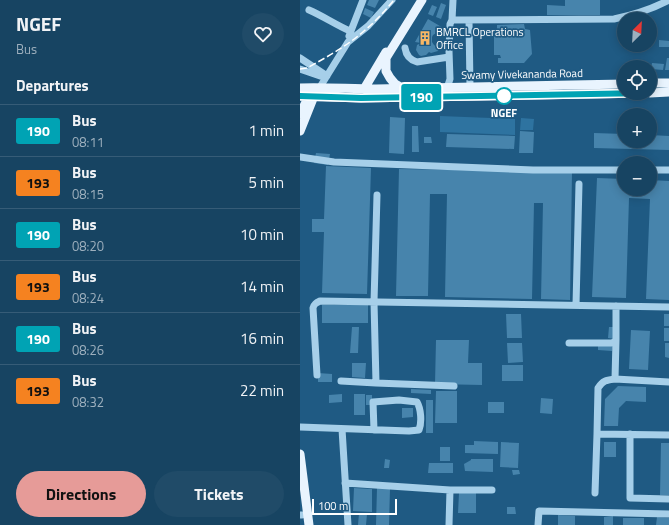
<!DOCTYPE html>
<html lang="en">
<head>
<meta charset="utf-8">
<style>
  body { margin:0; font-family:"Titillium Web",sans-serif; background:#204b68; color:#f1f3f6; height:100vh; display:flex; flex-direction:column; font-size:15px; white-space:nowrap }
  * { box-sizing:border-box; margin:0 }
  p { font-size:13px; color:#9eb0be }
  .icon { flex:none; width:22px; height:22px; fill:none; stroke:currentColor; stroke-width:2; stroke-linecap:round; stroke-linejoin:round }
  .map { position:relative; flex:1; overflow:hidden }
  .sheet { display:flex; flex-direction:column; background:#174462; width:300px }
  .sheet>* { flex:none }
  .badge { padding:0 8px; border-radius:3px; font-size:14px; line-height:26px }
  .needle { width:26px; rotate:24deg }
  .tools { position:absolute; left:317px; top:12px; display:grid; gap:8px }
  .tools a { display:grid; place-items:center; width:40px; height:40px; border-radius:50%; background:#174462; box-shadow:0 2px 10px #0003,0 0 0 1px #365c77; font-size:20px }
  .scale { position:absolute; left:12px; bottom:10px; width:85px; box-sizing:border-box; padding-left:4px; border:2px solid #fff; border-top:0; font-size:11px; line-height:14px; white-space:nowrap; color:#fff; -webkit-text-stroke:3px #1f5a83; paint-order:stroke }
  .map>.badge { position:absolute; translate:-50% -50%; box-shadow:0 0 0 2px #fff }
  h2 { padding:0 16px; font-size:15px; line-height:36px }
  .round { display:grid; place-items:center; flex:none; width:42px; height:42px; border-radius:21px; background:#204b68 }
  .overview { display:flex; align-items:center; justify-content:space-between; height:68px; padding:0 16px }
  h1 { font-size:19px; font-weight:700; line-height:30px }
  .action { display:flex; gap:8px; margin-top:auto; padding:8px 16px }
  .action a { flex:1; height:46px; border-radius:24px; background:#e69b98; color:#111; font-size:16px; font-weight:700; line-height:46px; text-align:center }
  .action a+a { background:#204b68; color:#f1f3f6 }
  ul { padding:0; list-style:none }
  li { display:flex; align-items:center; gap:12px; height:52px; padding:0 16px; border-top:1px solid #365c77 }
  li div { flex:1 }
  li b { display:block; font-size:15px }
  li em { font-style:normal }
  li .badge { min-width:44px; font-weight:700; text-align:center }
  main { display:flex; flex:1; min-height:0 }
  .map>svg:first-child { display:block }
  .green { fill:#2e73a0 }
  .building { fill:#4784ac }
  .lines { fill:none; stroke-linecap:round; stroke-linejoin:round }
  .minor { stroke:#a6cfe9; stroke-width:7 }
  .major { stroke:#e9f4fe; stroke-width:9 }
  .rail { stroke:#fff; stroke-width:1.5; stroke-dasharray:7 3; stroke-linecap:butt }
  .line-casing { stroke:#fff; stroke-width:9 }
  .line { stroke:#00a3b4; stroke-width:6 }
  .stop-dot { fill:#fff; stroke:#00a3b4; stroke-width:2 }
  .labels { text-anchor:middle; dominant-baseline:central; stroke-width:3.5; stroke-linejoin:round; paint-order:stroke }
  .poi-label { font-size:11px; fill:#fff; stroke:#1f5a83; text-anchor:start }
  .street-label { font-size:11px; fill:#fff; stroke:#1f5a83 }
  .stop-label { font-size:11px; font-weight:bold; fill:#fff; stroke:#1f5a83 }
</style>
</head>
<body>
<main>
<section class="sheet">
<div class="overview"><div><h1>NGEF</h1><p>Bus</p></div><a class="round"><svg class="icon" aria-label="heart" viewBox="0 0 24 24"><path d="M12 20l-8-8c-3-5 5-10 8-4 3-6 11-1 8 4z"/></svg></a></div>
<h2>Departures</h2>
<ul>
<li><span class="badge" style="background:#00a3b4;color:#fff">190</span><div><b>Bus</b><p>08:11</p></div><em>1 min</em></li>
<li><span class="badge" style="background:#f58220;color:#111">193</span><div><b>Bus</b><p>08:15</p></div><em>5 min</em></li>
<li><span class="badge" style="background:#00a3b4;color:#fff">190</span><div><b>Bus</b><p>08:20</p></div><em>10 min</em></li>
<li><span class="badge" style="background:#f58220;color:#111">193</span><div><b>Bus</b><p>08:24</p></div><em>14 min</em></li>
<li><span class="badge" style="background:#00a3b4;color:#fff">190</span><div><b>Bus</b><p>08:26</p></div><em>16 min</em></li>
<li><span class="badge" style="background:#f58220;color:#111">193</span><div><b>Bus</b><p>08:32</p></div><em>22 min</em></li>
</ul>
<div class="action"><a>Directions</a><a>Tickets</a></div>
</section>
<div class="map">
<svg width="369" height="525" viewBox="0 0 369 525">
  <rect width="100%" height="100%" fill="#1f5a83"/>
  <path class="green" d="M140,116l75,3v16l-75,-3z
    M221,118l13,1 -1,11h-13z"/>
  <path class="building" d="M69,0h10l-4,8 -8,-3z
    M265,0h35v15h-53v-10l18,1z
    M141,3l5,2 -5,14 -5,-2z
    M132,5l5,2 -4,9 -5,-2z
    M65,8l9,4 -3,6 -8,-4z
    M128,19l17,10 -2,4 -5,-1 -5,3 -1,2v5l2,3 5,3 -1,3 -7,2 -2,-1 -3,3 -5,1 -2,-1 -3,-5 1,-5 4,-2 -6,-1z
    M224,24l1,5 5,1 2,24 -8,9h-26v-5h3l-1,-3h-6v-24h3v-6z
    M359,40l10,1v6h-10z
    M367,58h2v12h-4z
    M352,63l12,1 -1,6 -12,-1z
    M90,117l15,1 -1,36 -15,-1z
    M112,126h6l1,26h-7z
    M220,131l14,1 -1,21h-14z
    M294,133l30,1v7h26v-6l19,1v14l-75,-2z
    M147,134l68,2 -1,13 -68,-2z
    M124,137h7l1,6h-8z
    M16,153l14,1 -2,11 -14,-2z
    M26,166l45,2 -4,126 -45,-1 2,-61h-12v-13h12z
    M99,169l173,3 -2,128 -29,-1 2,-96h-9l-2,96 -87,-2 2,-103h-17l-2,102h-32z
    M297,178l27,1v10h26v-9l19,1v119l-23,-1 4,-100 -21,-1 -3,100 -34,-1z
    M22,305h46v18h-46z
    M206,314h15l1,24h-15z
    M364,314h5v12h-5z
    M52,327h7l-1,26h-8z
    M309,327h7l-1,12 -7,-1z
    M364,328h5v13h-5z
    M331,330l19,1 -2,39 -19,-1z
    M136,340h33l-1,23h14v22l-47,-1z
    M207,343h15l1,19 -15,1z
    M365,343h4v15l-4,-1z
    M298,345l15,1 -1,5 -14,-1z
    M52,363h14l-1,15 -13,-1z
    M202,365h21v16h-21z
    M18,373l14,1v8h-14z
    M318,386l28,1v15l-20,-1 -7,7 -1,18h-14l1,-27z
    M111,389l20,1v4l-20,-1z
    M136,391h21v32h-22z
    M42,394v8l-13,1v-8z
    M54,394h11v21h-11z
    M66,395h6v10h-6z
    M241,398l12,1 -1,15 -12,-1z
    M126,400h7v33h-7z
    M188,402h16v11h-16z
    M102,408h11v9l-11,1z
    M174,441l24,1v12l-33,-1v-8h9z
    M201,442l18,1 -1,25 -18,-1z
    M304,442h12v15h-12z
    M361,443h8v52h-9z
    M140,447h10v14h-10z
    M85,459l5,1 -1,8h-5z
    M171,459h22v13l-28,-1 -1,-7 7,-4z
    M129,463h24v10h-25z
    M212,470h7l1,4 -7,1z
    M54,488l18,1v23l-19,-1z
    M77,488l13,1 -1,36h-13z
    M159,493h17v20h-18z
    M207,507h8l1,7h-9z
    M59,513l8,1 -1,11h-8z
    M258,515l17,1v9h-17z
    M313,516v9h-9v-8z
    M357,517l12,1v7h-13z
    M323,518h21v7h-21z"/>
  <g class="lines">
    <path class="minor" d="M9,10c14,6 27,15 41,21
      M152,20l1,-20
      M169,20l1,67
      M49,36l14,-36
      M105,48c1,7 5,12 12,14l32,-5
      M0,58l27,18
      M0,69l23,8
      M20,87l28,-45 20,-16 24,-26
      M147,88l3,-9 -1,-28 1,-27 2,-4 162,-1c19,-4 38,-10 55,-19
      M0,157l34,5 199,8h91
      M350,170h19
      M77,195l-3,107 2,81 78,3
      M276,305l3,-121
      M316,340l-1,39 54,3
      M269,343h42l3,-1 2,-2v-34
      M17,375l-4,-67c1,-4 3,-5 7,-7l349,6
      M41,381l35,2
      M0,427l109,4 10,-1c3,-8 2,-21 -2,-28l-18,-2 -26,2 1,28
      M42,429l6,96
      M297,434l1,-46c5,-8 9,-8 17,-9
      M330,434v64l39,1
      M45,483l105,7h42
      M295,493l2,-59 72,1
      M0,515h2
      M149,525l1,-35
      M238,525l1,-14 130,3"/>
    <path class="major" d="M350,83h19
      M0,88c25,-1 50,1 76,1 82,-1 165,-3 248,-5
      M102,88l-7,-4 -5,-6 -4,-7v-13l36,-58
      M64,89l22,-37
      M350,93l19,-1
      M0,96l61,2 285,-5
      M0,114l8,-16
      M0,131l14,-35 3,-4
      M0,454l9,71"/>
    <path class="rail" d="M0,69l7,-1c20,-11 40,-22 57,-37 11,-9 21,-20 30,-31"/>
  </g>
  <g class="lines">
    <defs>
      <path id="line" d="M0,96l61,2 285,-5"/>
    </defs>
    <use href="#line" class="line-casing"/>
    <use href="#line" class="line"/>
  </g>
  <defs>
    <symbol id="building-bare" viewBox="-9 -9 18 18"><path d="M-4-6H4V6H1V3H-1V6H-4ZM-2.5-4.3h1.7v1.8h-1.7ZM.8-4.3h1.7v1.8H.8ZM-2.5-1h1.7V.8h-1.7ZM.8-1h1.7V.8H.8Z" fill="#f8b765" stroke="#1f5a83" stroke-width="2.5" paint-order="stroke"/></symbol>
  </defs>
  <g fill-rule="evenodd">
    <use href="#building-bare" x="115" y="28" width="20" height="20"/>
  </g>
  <circle class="stop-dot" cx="204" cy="96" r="8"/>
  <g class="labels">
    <g class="poi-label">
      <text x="136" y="32">BMRCL Operations<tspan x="136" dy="13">Office</tspan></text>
    </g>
    <g class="street-label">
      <text transform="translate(222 74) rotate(-1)">Swamy Vivekananda Road</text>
    </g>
    <g class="stop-label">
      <text x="204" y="113">NGEF</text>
    </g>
  </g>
</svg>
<div class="tools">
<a><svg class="needle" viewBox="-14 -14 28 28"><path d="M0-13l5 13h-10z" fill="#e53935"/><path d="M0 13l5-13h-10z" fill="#9eb0be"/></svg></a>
<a><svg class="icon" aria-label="locate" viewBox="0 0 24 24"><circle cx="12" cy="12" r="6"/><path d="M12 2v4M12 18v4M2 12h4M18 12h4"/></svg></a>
<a>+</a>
<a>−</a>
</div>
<div class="scale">100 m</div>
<b class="badge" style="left:121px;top:97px;background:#00a3b4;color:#fff">190</b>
</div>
</main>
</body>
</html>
